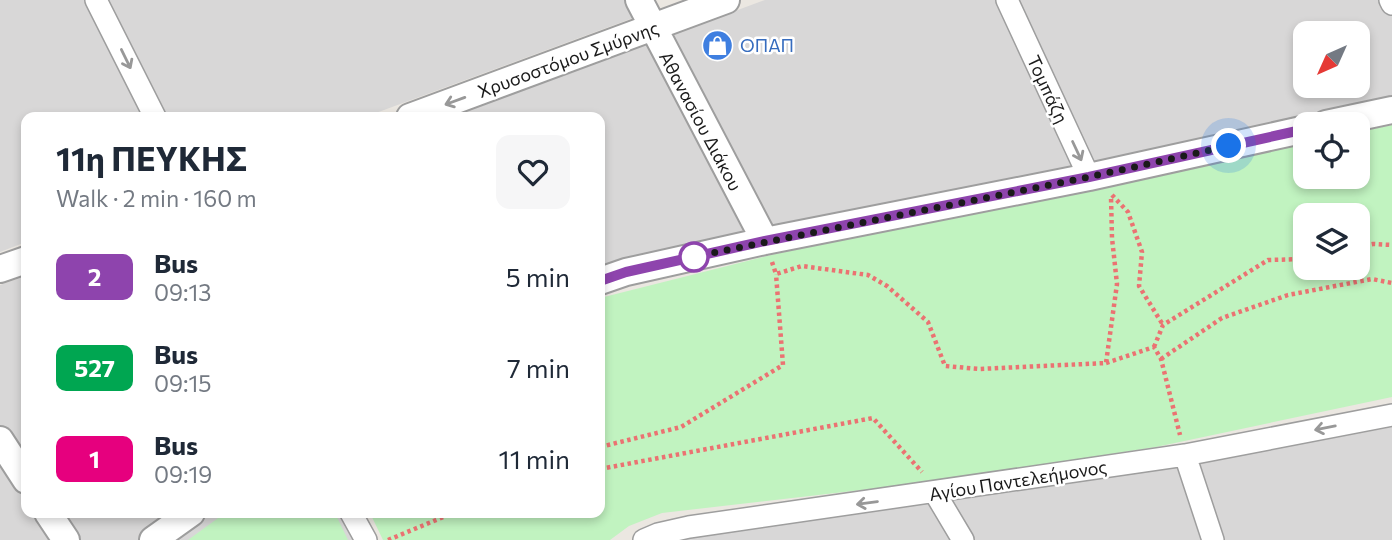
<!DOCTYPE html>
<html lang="en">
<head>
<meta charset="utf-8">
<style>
  body { margin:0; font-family:Commissioner,sans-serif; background:#f6f6f7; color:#1f2937; height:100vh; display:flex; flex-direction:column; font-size:26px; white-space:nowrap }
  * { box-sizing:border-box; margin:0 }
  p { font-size:23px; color:#747a83 }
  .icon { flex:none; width:38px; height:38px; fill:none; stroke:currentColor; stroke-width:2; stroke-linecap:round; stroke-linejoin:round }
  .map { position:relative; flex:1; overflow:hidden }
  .drawer { position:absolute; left:21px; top:112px; width:584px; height:406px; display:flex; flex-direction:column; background:#fff; border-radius:14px; box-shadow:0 4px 10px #0003 }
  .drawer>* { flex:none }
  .badge { padding:0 14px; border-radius:10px; font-size:24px; line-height:46px }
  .needle { width:46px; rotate:225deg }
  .controls { position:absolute; left:1293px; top:21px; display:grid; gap:14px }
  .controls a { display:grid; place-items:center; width:77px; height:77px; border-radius:14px; background:#fff; box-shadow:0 4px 10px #0003; font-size:35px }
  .you { position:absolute; width:35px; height:35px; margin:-18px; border:5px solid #fff; border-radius:50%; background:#1a73e8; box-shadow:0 0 0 10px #1a73e833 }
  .map>.badge { position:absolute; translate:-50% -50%; box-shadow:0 0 0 4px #fff }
  .round { display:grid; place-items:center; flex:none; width:74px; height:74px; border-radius:14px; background:#f6f6f7 }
  .headline { display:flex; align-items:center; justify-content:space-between; height:119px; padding:0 35px }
  h1 { font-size:33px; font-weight:700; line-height:52px }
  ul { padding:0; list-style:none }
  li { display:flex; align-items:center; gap:21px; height:91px; padding:0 35px }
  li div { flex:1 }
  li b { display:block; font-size:26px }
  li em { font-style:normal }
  li .badge { min-width:77px; font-weight:700; text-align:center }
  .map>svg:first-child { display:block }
  .residential { fill:#d8d7d7; fill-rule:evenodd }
  .park { fill:#c1f3c0; fill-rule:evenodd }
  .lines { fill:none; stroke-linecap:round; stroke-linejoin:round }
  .minor-casing { stroke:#9e9e9e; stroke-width:24 }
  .tertiary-casing { stroke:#9e9e9e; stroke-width:30 }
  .path { stroke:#eb7272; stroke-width:4.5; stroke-dasharray:3.5 3.5; stroke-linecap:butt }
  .minor { stroke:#fff; stroke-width:21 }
  .tertiary { stroke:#fff; stroke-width:26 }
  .oneway { stroke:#989898 }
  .line-casing { stroke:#fff; stroke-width:16 }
  .line { stroke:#8e44ad; stroke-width:10 }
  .walk { stroke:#1a1a1a; stroke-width:7; stroke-dasharray:0 12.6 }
  .stop-dot { fill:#fff; stroke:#8e44ad; stroke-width:3.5 }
  .labels { text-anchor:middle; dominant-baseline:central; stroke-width:5; stroke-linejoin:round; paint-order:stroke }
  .shop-label { font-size:18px; fill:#366cbe; stroke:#fff; text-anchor:start }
  .street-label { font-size:18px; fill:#1a1a1a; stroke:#fff }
</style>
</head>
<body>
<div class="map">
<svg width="1392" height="540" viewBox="0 0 1392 540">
  <rect width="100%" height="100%" fill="#ebe7e1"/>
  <path class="residential" d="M0,0h624l9,18 -268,99h-339v125l-26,10z
    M765,0h627v97l-286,63 -333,66 -100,-192zM1306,33h52v53h-52z
    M645,38l100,197 -145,39v-157h-154z
    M26,276v237h337l14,27h-377v-255z
    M1392,427v113h-716l498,-72z"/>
  <path class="park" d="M1392,125v272l-236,50 -225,35 -269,31 -33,13 -19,14h-227l-13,-27h230v-215l171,-43 534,-112 1,34h52v-45zM1306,215h52v53h-52z
    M225,513h110l13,27h-160z"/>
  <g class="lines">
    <defs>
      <path id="minor" d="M96,0l59,117
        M1007,0l82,177
        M1390,0l2,4
        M1185,455l28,85
        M935,493l28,47
        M351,513l15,27
        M644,540l14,-6 31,-7 496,-72 207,-40"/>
      <path id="tertiary" d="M639,0l126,241
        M410,117l316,-117
        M1326,124l66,-14
        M0,269l26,-9
        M600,281l26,-9 139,-31 324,-64 217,-48
        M0,440l26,40
        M48,513l18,27
        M153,540l38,-27"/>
    </defs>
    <use href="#minor" class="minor-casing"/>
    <use href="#tertiary" class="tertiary-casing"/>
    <path class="path" d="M1112,195l16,17 14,40 -3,34 24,39
      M1358,247l15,-3 19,1
      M772,262l4,12 26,-8 66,9 19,11 41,36 17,44 34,3 127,-6 11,-79 -5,-46 -1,-41
      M1154,347l9,-22 105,-65 38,-1
      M1161,359l61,-41 66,-23 84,-16 20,4
      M1106,363l48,-16 7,12 19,76
      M600,447l81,-20 102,-62 -7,-91
      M600,469l273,-51 49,54
      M388,540l65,-27"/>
    <use href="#minor" class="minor"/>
    <use href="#tertiary" class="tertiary"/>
  </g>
  <defs><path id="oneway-shaft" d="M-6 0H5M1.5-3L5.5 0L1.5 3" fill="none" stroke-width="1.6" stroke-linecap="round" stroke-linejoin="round" transform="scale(1.75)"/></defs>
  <g class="oneway">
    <use href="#oneway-shaft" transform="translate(126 59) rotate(64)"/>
    <use href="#oneway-shaft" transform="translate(455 101) rotate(160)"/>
    <use href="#oneway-shaft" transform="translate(1077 151) rotate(65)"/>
    <use href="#oneway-shaft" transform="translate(1325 428) rotate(169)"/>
    <use href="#oneway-shaft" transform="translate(867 503) rotate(172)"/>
  </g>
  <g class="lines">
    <defs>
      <path id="line" d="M600,281l26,-9 139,-31 324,-64 217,-48"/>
    </defs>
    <use href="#line" class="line-casing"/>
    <use href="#line" class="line"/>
    <path class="walk" d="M694,257h-2l397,-80 140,-31"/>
  </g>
  <defs>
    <symbol id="shop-disc" viewBox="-11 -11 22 22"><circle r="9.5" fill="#3f7fe0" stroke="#fff"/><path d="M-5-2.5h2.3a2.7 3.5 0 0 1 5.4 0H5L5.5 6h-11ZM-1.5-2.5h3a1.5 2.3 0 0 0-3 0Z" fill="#fff"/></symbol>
  </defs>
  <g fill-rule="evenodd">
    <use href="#shop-disc" x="700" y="28" width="35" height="35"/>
  </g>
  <circle class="stop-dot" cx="694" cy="257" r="14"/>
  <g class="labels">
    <g class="shop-label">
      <text x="740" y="45">ΟΠΑΠ</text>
    </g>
    <g class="street-label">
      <text transform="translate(568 59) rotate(-20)">Χρυσοστόμου Σμύρνης</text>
      <text transform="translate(1048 89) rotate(65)">Τομπάζη</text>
      <text transform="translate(701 121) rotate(62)">Αθανασίου Διάκου</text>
      <text transform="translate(1018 480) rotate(-9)">Αγίου Παντελεήμονος</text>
    </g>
  </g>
</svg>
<div class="controls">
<a><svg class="needle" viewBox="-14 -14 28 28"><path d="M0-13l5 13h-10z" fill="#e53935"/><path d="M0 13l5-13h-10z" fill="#747a83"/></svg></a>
<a><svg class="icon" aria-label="locate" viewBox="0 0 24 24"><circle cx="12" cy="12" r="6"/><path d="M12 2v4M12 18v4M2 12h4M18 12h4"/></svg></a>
<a><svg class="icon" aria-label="layers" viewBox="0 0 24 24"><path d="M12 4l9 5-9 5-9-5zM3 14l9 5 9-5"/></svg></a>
</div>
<div class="you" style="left:1229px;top:146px"></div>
<section class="drawer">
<div class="headline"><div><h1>11η ΠΕΥΚΗΣ</h1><p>Walk · 2 min · 160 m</p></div><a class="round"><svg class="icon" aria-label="heart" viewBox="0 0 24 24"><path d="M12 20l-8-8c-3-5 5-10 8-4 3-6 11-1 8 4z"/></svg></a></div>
<ul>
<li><span class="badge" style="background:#8e44ad;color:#fff">2</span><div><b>Bus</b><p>09:13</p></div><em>5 min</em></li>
<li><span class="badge" style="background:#00a651;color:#fff">527</span><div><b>Bus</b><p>09:15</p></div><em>7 min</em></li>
<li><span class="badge" style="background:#e6007e;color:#fff">1</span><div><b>Bus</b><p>09:19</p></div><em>11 min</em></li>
</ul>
</section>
</div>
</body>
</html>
